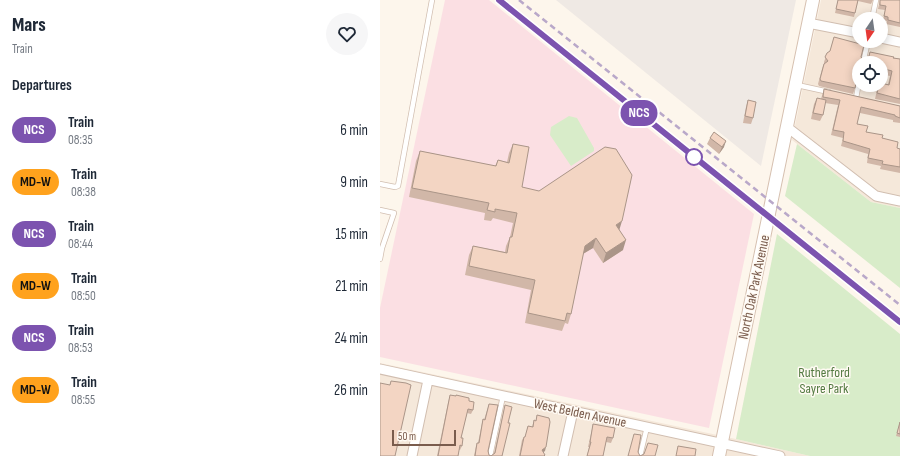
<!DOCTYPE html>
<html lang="en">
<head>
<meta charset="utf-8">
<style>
  body { margin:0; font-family:"Sofia Sans Condensed",sans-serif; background:#f6f6f7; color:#1f2937; height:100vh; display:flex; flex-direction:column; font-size:15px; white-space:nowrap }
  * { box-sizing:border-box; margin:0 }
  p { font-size:13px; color:#747a83 }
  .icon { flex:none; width:22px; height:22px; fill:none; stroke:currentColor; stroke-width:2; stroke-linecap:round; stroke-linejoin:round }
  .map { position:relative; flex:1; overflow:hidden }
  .drawer { display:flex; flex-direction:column; background:#fff; width:380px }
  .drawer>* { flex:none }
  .badge { padding:0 8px; border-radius:13px; font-size:14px; line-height:26px }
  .needle { width:26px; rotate:193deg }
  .buttons { position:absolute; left:472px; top:12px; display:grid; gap:8px }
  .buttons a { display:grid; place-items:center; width:36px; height:36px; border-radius:50%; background:#fff; box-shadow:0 2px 10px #0003; font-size:20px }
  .scale { position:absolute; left:12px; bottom:10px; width:64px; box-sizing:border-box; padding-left:4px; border:2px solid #7a5c4d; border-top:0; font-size:11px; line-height:14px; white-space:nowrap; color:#7a5c4d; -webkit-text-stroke:3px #fffaf3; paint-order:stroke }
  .map>.badge { position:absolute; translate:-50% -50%; box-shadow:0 0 0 2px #fff }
  h2 { padding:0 12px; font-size:15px; line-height:36px }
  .round { display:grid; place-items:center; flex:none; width:42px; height:42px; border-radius:21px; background:#f6f6f7 }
  .summary { display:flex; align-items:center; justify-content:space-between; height:68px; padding:0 12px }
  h1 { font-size:19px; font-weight:800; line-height:30px }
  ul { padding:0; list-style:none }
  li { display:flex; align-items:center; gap:12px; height:52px; padding:0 12px }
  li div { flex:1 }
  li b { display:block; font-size:15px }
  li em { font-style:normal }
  li .badge { min-width:44px; font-weight:700; text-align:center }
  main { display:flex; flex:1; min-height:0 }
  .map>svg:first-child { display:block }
  .residential { fill:#f5e8da; fill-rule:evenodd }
  .industrial { fill:#efe9e4 }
  .medical { fill:#fbdfe3 }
  .green { fill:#d8ecc9 }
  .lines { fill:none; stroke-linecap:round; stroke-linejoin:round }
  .lane-casing { stroke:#d1beb0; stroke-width:6 }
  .street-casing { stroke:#d1beb0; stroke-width:11 }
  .secondary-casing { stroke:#d6c0b0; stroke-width:14 }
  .lane { stroke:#fff; stroke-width:4.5 }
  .street { stroke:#fff; stroke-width:9 }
  .secondary { stroke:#fff; stroke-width:12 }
  .rail { stroke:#b9a8c9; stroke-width:2.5; stroke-dasharray:6 4; stroke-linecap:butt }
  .wall { fill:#d1b7a8 }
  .shaded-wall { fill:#aa9588 }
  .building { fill:#f3d5c3; stroke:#aa9588 }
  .line-casing { stroke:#fff; stroke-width:9 }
  .line { stroke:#7c53af; stroke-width:6 }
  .stop-dot { fill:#fff; stroke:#7c53af; stroke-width:2 }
  .labels { text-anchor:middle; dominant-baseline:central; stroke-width:3; stroke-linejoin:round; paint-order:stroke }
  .street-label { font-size:14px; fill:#7a5c4d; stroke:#fffaf3 }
  .park-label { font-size:14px; fill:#537a41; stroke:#fffaf3 }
</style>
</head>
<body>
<main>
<section class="drawer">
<div class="summary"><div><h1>Mars</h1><p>Train</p></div><a class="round"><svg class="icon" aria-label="heart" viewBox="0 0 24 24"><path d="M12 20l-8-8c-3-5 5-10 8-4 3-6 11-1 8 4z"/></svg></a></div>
<h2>Departures</h2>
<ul>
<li><span class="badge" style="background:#7c53af;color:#fff">NCS</span><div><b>Train</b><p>08:35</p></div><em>6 min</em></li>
<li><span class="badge" style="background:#ffa21d;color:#111">MD-W</span><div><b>Train</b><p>08:38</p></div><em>9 min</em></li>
<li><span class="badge" style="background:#7c53af;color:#fff">NCS</span><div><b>Train</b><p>08:44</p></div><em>15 min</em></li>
<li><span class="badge" style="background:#ffa21d;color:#111">MD-W</span><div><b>Train</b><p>08:50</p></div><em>21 min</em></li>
<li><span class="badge" style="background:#7c53af;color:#fff">NCS</span><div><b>Train</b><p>08:53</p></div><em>24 min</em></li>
<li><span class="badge" style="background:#ffa21d;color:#111">MD-W</span><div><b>Train</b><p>08:55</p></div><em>26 min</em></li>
</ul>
</section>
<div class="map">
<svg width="520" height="456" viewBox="0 0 520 456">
  <rect width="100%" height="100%" fill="#fdf6ec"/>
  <path class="residential" d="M441,0h79v208l-29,-6 -79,-62zM479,19h22v22h-22zM479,63h22v22h-22z
    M0,363l356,76 74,17h-430z"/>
  <path class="industrial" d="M176,0h240l-35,166z"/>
  <path class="medical" d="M65,0h44l265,214 -45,214 -329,-71v-49z"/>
  <path class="green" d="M189,116l8,2 17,30v3l-23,15 -21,-31 1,-8z
    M417,144l74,58 29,6v80l-115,-92z
    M397,234l123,100v122h-90l-74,-17z"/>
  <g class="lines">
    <defs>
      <path id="lane" d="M492,19l4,-19
        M483,63l5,-22
        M417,85l32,7
        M476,98l3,-16
        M0,184l15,3 3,-1 34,-186
        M0,210l14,3 -12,35 -2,11
        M110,456l13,-60
        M260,456l7,-29"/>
      <path id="street" d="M428,23l51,10
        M501,38l19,4
        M407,127l89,69 24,5
        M0,369l400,87
        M32,456l16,-76
        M183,456l10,-45"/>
      <path id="secondary" d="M339,456l94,-456"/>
    </defs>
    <use href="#lane" class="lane-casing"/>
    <use href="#street" class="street-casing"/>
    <use href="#secondary" class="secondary-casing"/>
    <use href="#lane" class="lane"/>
    <use href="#street" class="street"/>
    <use href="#secondary" class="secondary"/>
    <path class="rail" d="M119,0l401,322
      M139,0l381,305"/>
  </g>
  <path class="wall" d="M458,0h35l-2,4 -13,-3 -4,16 -19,-4z
    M500,0h20v27l-14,-3 1,-3 -4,-1 2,-10 -7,-1z
    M454,37l27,20 3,4 3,-1 3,-8 30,7v45l-25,-5 3,-14 10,-1 2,-8 -9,-2v-11h-22v6l-4,19 -2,6 -34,-8 -1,-2 4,-15 2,-6v-1l3,-9 3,-2z
    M444,89l76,17v17l-7,-1v-2l-33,-7 -3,11 9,8 16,6 15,10 3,1v24l-20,-4 1,-3 -14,-3 1,-9 -27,-8 2,-8 -12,-3 7,-30 -13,-2 -2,12 -3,6 -9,-2 3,-15 3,-6 4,1z
    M368,100l5,18 -2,6 -8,-1 3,-16z
    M330,138l14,9 -5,7 -12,-10z
    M133,144l9,43 97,43 4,20 -20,13 -10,-15 -10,6 -12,60 -3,10 -3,-1 -3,8 -37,-8 6,-33 -66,-15 4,-20 4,-9 32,6 1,-6 4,-9 3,-14 -20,-5 -2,3 -7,-1 1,-7 -76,-16 7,-36 4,-10 75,15 3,-6 9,2 2,-9z
    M70,395l19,6 4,9 -2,4 -4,-1 -6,25 1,8 -2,4h-1l-1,6h-21l11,-53z
    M109,404l-1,47 1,4 2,1 3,-3 10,-44 1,-4 3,18 -6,33h-28l2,-10 1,-3h1l4,-20 1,-4 1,1z
    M157,415l8,36 -2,1 1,4h-25l3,-16 2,-3h1l3,-11 4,1 2,-7 2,1z
    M520,422v15l-4,-1 3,-11z
    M213,424l20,14 -2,5 -5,-1 -3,14h-16l2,-9h-1l4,-18z"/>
  <path class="shaded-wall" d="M346,141l-2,6 -5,7 3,-7z
    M242,221l-3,10 -3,-6z
    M216,238l-3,10 -12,7 4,-9z
    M246,240l-3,10 -20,13 3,-10z
    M166,447l-1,4 -5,3 2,-4z"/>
  <path class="building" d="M458,0h20l-3,13 -19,-4z
    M500,0h20v23l-12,-3v-3l-4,-1 2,-10 -6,-1z
    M454,37l30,8 -3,12 3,4 4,-1 2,-8 24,5 -1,1 7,1v40l-23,-6 2,-8h2v-2l8,2 3,-14 -11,-3v-5h-22v4l-4,21 -34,-7 -1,-2 4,-15 4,-3 -3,-4 2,-4 3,-2z
    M444,89l76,17v12l-5,-2v-1l-34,-8 -4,17 11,2 -2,6 17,3 -1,3 16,4 -1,6 3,1v18l-18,-3 1,-3 -15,-3 2,-9 -27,-8 1,-9 -11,-2 7,-30 -17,-3z
    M437,98l9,2 -3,15 -10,-2z
    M368,100l8,2 -3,16 -8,-2z
    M334,132l12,9 -4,6 -12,-9z
    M133,144l16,3 -7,40 17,4 66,-44 11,2 16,26 -10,46 -6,4 10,15 -20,13 -10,-15 -11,8 -14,68 -4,-1 -2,8 -37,-8 7,-33 -66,-14 4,-20 34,7 3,-16h2l5,-24 -22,-4v3l-8,-2 2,-7 -77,-15 8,-37 76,15 2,-6 11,3z
    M11,381l15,2 5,2 -16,71h-15v-73l10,2z
    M70,395l6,1v-1l13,3v3l5,1 -1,8 -5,-1 -7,29h2l-1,8 -2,-1 -2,11h-20z
    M109,404l9,1 -10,46 1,4 2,1 4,-3 10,-48 7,2 -4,16h2l-8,33h-27l2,-13h2l4,-24 2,1z
    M157,415l12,3 1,4 -4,25 -4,3 3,5 -1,1h-24l4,-19h1l3,-11 5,1 1,-7 2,1z
    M520,422v12l-3,-1z
    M213,424l22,4 -2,10 -6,-1 -4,19h-16l4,-14h-1z
    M254,434l7,1 -3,17 2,4 4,-2 4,-11 10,2 -3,11h-27z
    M298,446l18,3 -1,7h-19z"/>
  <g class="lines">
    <defs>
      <path id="line" d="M119,0l401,322"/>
    </defs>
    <use href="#line" class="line-casing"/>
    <use href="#line" class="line"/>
  </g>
  <circle class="stop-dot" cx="314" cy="157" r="8"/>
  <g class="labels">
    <g class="street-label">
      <text transform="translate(374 287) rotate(-78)">North Oak Park Avenue</text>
      <text transform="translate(200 413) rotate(12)">West Belden Avenue</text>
    </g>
    <g class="park-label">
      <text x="444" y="372">Rutherford<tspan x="444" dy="16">Sayre Park</tspan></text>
    </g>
  </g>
</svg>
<div class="buttons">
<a><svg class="needle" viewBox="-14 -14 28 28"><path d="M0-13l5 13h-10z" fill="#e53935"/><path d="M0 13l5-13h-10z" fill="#747a83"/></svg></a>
<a><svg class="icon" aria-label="locate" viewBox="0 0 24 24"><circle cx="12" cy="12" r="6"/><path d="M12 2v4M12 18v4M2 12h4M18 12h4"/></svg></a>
</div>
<div class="scale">50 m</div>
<b class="badge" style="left:259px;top:113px;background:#7c53af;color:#fff">NCS</b>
</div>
</main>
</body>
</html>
